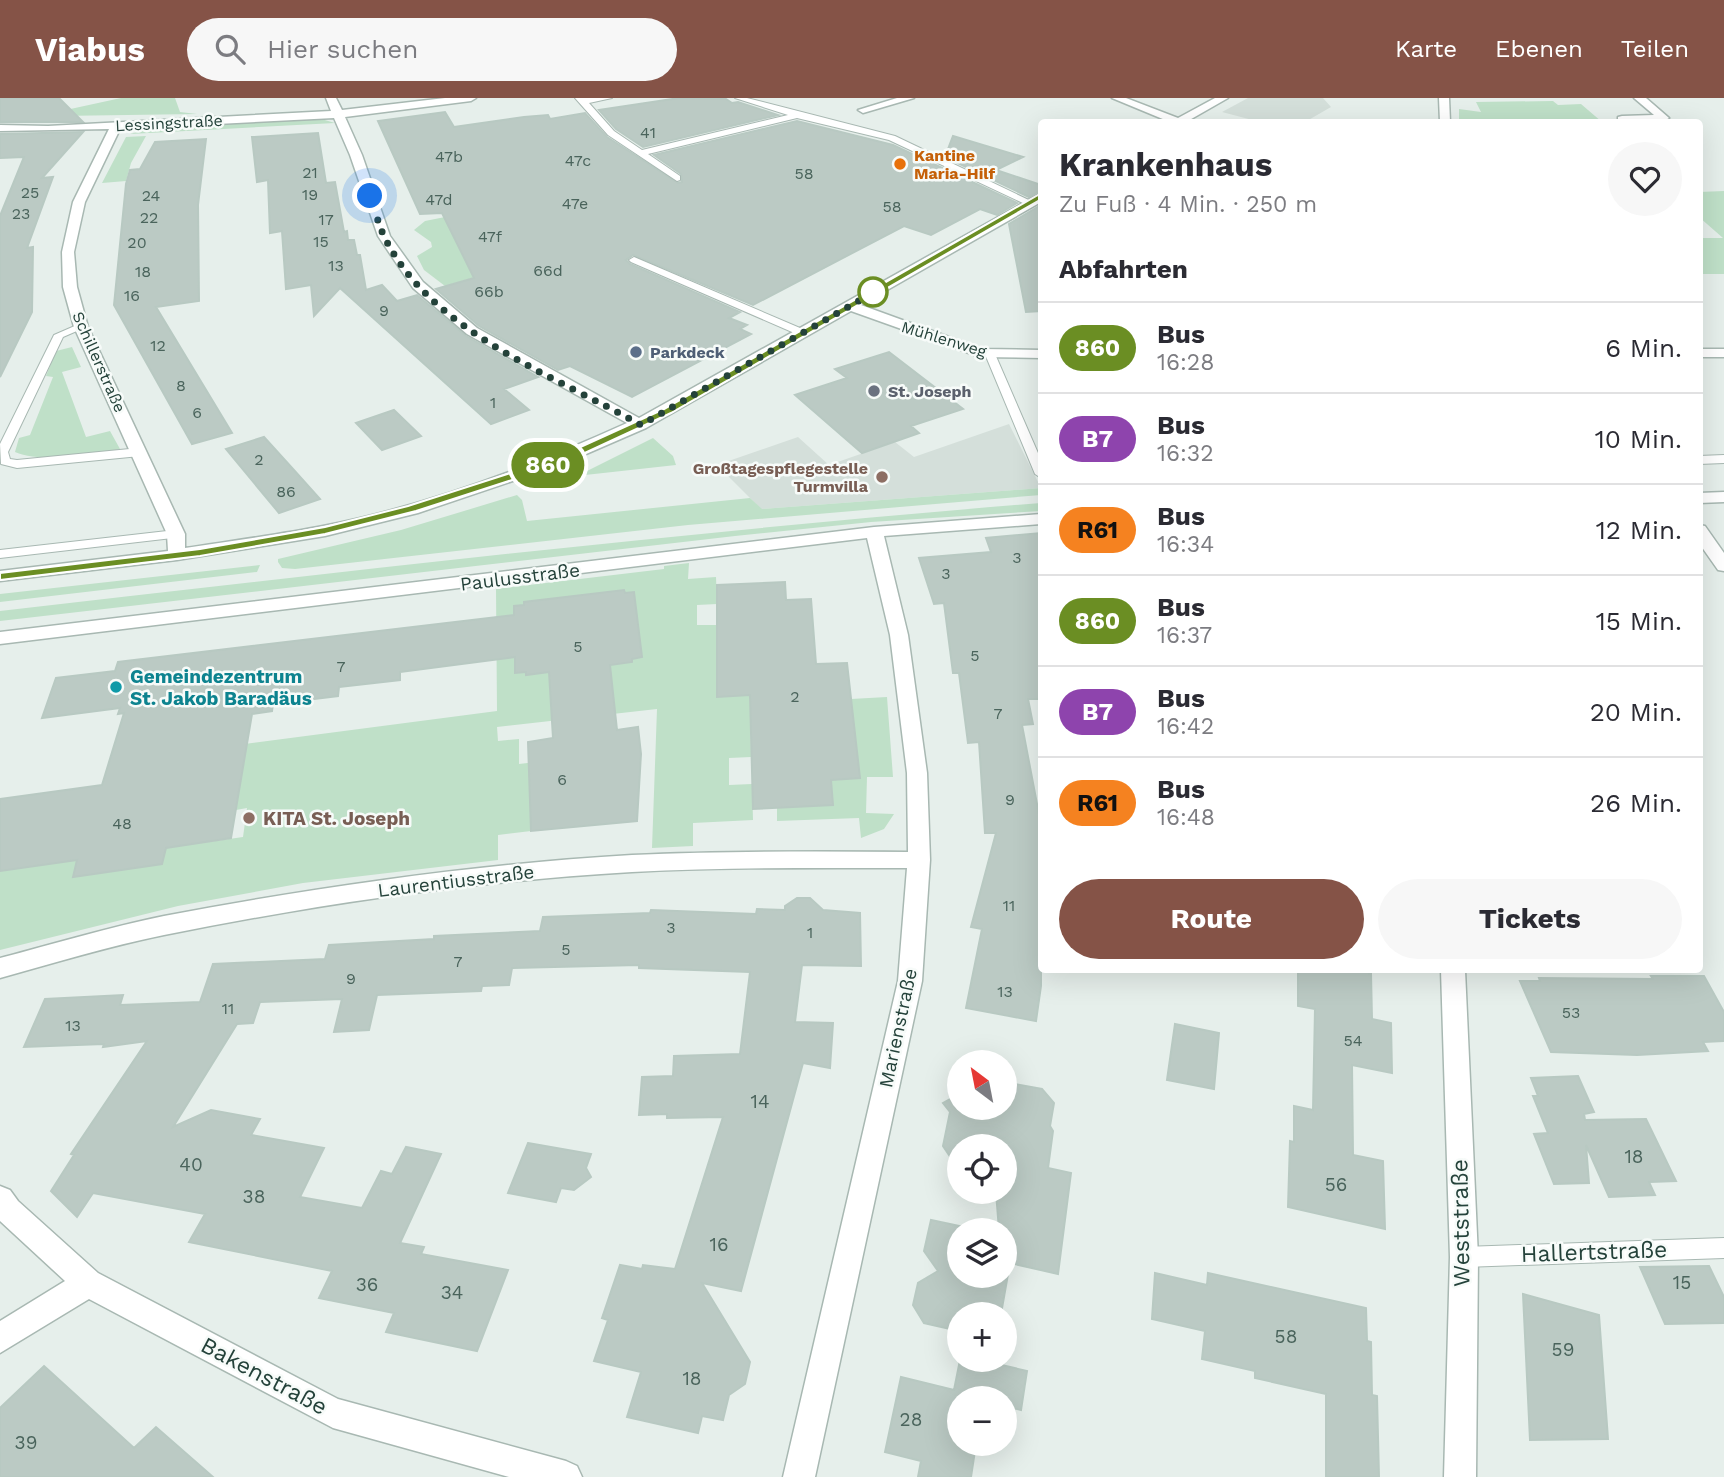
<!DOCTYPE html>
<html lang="de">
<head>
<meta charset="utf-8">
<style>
  body { margin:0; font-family:"Work Sans",sans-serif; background:#f7f7f7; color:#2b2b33; height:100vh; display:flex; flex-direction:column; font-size:26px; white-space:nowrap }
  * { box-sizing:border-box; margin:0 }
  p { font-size:23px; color:#7c7c81 }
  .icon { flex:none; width:38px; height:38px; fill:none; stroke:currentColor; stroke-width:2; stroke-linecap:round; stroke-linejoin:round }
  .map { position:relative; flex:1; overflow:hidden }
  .side { position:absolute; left:1038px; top:21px; width:665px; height:854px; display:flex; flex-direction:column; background:#fff; border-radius:7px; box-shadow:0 7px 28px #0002 }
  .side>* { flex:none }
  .badge { padding:0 14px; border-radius:23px; font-size:24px; line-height:46px }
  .needle { width:46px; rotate:328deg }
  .tools { position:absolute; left:947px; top:952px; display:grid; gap:14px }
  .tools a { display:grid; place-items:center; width:70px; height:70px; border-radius:50%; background:#fff; box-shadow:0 7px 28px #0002; font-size:35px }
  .you { position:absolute; width:35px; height:35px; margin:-18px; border:5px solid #fff; border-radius:50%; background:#1a73e8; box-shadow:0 0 0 10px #1a73e833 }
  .map>.badge { position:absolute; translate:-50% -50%; box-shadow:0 0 0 4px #fff }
  h2 { padding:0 21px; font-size:26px; line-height:63px }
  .round { display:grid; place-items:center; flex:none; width:74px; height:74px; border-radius:37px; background:#f7f7f7 }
  .head { display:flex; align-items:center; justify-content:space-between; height:119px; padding:0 21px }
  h1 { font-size:33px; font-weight:700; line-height:52px }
  .button { display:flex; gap:14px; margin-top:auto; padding:14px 21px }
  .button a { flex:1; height:80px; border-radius:42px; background:#855347; color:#fff; font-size:28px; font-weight:700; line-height:80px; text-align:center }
  .button a+a { background:#f7f7f7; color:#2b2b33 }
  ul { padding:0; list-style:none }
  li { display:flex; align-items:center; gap:21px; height:91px; padding:0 21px; border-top:2px solid #e1e1e2 }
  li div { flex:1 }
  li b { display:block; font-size:26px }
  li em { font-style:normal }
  li .badge { min-width:77px; font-weight:700; text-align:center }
  header { display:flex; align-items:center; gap:42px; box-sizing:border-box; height:98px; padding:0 35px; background:#855347; color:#fff }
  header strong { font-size:33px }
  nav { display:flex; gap:38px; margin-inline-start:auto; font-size:24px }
  .search { width:490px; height:63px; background:#f7f7f7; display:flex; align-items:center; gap:18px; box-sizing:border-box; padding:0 24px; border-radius:38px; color:#7c7c81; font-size:26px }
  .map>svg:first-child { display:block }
  .built { fill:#d4dfda }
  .green { fill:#bfe0c8 }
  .building { fill:#bbcac4; stroke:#b8c9c2; stroke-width:2 }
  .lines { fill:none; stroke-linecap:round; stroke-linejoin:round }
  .service-casing { stroke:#a8b8b2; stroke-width:2 }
  .minor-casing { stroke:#a8b8b2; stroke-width:3 }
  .service { fill:#fff; fill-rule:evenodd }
  .minor { fill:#fff; fill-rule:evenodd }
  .line { fill:#6b8e23; stroke:#fff; stroke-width:2 }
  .walk { stroke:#24423a; stroke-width:7; stroke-dasharray:0 12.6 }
  .food-dot { fill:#e8710a; stroke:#f7fbf9; stroke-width:2.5 }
  .stop-dot { fill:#fff; stroke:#6b8e23; stroke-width:3.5 }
  .service-dot { fill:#5c6f8a; stroke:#f7fbf9; stroke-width:2.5 }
  .worship-dot { fill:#6b7280; stroke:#f7fbf9; stroke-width:2.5 }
  .education-dot { fill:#8d6e63; stroke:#f7fbf9; stroke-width:2.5 }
  .culture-dot { fill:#0f9aa8; stroke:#f7fbf9; stroke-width:2.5 }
  .labels { text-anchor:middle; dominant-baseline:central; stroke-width:5; stroke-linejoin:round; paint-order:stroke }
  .far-street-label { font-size:16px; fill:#24423a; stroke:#f7fbf9 }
  .number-label { font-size:16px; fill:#4a645c }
  .far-food-label { font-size:16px; font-weight:bold; fill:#c56008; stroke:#f7fbf9; text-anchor:start }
  .far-service-label { font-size:16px; font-weight:bold; fill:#4e5e75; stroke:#f7fbf9; text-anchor:start }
  .far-worship-label { font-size:16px; font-weight:bold; fill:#5b616d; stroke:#f7fbf9; text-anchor:start }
  .far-education-label { font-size:16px; font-weight:bold; fill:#785e54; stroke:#f7fbf9; text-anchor:end }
  .street-label { font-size:19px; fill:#24423a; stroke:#f7fbf9 }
  .culture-label { font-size:19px; font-weight:bold; fill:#0d838f; stroke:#f7fbf9; text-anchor:start }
  .education-label { font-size:19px; font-weight:bold; fill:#785e54; stroke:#f7fbf9; text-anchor:start }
  .near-number-label { font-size:19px; fill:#4a645c }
  .near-street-label { font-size:23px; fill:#24423a; stroke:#f7fbf9 }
</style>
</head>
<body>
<header>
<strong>Viabus</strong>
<div class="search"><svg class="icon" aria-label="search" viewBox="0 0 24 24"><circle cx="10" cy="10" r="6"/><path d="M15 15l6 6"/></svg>Hier suchen</div>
<nav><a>Karte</a><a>Ebenen</a><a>Teilen</a></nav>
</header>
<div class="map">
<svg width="1724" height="1379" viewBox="0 0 1724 1379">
  <rect width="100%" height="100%" fill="#e6efeb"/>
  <path class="built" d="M1248,0h75l8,9 -26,15h-45l-38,-10z
    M1009,326l32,64 -280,21 -44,-44 81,-28 31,28 66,-23 19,15z"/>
  <path class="green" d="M121,0h54l5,14 17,2 -139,2 -6,-3z
    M1553,3l5,4 23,-1 21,18h-143v-13l22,3 -5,-10z
    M318,20l17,5 -205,11 27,-7z
    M146,38l-15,27 -5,18 -24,2 24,-46z
    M1724,93v83h-24l-1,-36h24l-24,-21v-25z
    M455,117l34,58 -44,13 -21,-16 -7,-14 15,-9 -1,-5 -17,-12 11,-9z
    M72,249l9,20 -19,5 24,65 24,-6 10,18c-29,7 -78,14 -105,3l4,-14 11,-3 23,-58 -7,-1 10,-25z
    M653,340l20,18 3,9 -100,11 -1,12 -30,2 -4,-3 46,-16z
    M1041,390v7l-353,30 -393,44 -13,-1 -4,-6v-3l123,-29 116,-35 5,5 5,21 223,-23 12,11z
    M1041,405v8l-170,11 -136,14 -735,85v-10c347,-40 693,-80 1041,-108z
    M689,465l-1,16 28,-2 1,27 -20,1v20h20v72l33,-2 1,62 -22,1v27l23,-1 1,36 -60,3v23l-41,2 5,-139 -160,18 1,14 21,-2v25l25,-3 -15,19 2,51 -33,4v25l-195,23 -125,23 -178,44v-79l77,-11 -3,17 88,-13 4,-16 77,-11 4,-29 -11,2 7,-44 -119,16 5,-23 368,-48 -1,-122 168,-20v-3z
    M260,467l-3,7 -257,30v-8z
    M887,599l6,80h-26l-1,36 28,1 -10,15 -23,9 -2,-20 -82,3v-13l56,-3 -2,-25 28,-2 -8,-79z"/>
  <path class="building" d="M0,0h59l24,24h-83z
    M679,0l47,1 6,4 6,-1 40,13 -135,32 -27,-18 -17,-19z
    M445,14l9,15 70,-10 24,-2 2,4 35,-6 22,24 71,46 4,-1 -1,-8 -27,-19 143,-34 96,24 124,58 -20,12 -17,-6 -49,26 -27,-9 -151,79 -120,-50 -7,5 4,4 110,48 -11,6 18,7 -7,4 11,5 -119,63 -62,-31 -12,4 -79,-44 -43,-37 38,-11 -32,-65 -22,1 -42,-93z
    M83,34l-41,46 11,-1 -26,71 6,-1 -1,65 -32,65v-161l24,-59 -24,1v-24z
    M318,35l8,50 9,-1 9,50 3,-1 1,9h6l3,15h3l6,35 16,-5 15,16 20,-6 49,41 72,41 -34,12 25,21 -38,14 -151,-136 -26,28 -3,-31 -25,4 -4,-58 -12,2 -2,-53 -11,2 -5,-45z
    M953,38l70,21 -27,13 45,15v5l-12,7 -84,-40z
    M206,41l-8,66 1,96 -43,6 76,126 -40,11 -78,-139 12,-121 4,-14 10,-1 15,-27z
    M1041,107v106l-15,1 -17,-88z
    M889,254l74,57 -52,17 8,7 -57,20 -67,-58 52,-17 -12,-9z
    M394,312l27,26 -39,14 -26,-27z
    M264,339l29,32 27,30 -41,14 -53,-64z
    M1041,435v166h-13l5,25 -11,1 19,100v161l-5,35 -70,-13 16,-79 -11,-2 25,-94h-11l-6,-91 -11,1 -9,-70h-6l-9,-70 -10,1 -15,-46 72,-6 -5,-14z
    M785,484l1,18 25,-1 5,65 31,-1 13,115 -29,2 2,25 -80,4 -3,-114 -33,2v-112z
    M624,492l1,3 9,-1 8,65 -10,2v3l-22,3 7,65 21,-3 3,27 -4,67 -106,10 -3,-89 25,-4 -4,-66 -23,3v-3l-11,1v-16l-115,15v8l-61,7 -1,9 -65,8 -1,7 -20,3 -21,124 -65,10 -4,16 -89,13 4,-17 -77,11v-72l102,-14 22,-72 -6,1 2,-6 -78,10 14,-40 59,-7 3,-9 396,-47v-9l10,-1v-3z
    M797,800h13l13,12 37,3 1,53 -59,-1 -7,57 38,1 -3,45 -27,-5 -62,228 -39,-8 48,79 -5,22 -16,11 -6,25 -21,-4 -4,17 -71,-16 14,-45 -47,-11 14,-41 -6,-2 18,-53 22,4 1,-4 32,4 48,-152 -56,1v-4l-28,1 3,-38 31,-1 1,-20 66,-2 10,-82 -111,-4v-3l-127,3 -3,17 -27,1 -1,5 -104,4 -8,35 -35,2 8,-33 -82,3 -7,21 -16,1 -64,103 38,-17 49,9 -9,16 73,13 -24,49 62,11 19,-37 11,3 14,-27 35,7 -41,89 24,4 -3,7 87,16 -31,81 -91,-19 8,-19 -75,-15 13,-27 -143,-29 16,-28 -112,-21 -16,24 -26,-26 23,-36 -3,-1 76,-113 -44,6 1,-3 -80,3 21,-48 78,-4 -3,10 80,-3 13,-38 112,-5 4,-14 105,-6v-3l106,-5 3,-14 107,-4 1,-3 105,4 1,-5 28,1v-4z
    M1298,872h70l1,4h2l1,45 19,4 1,50 -40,-8 1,90 30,6 2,68 -97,-22 2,-66 4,1v-36l19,4 2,-101 -17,-3z
    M1651,878h53l20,36v29l-21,1 5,9 -71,4 -86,-3 -31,-71h20l-1,-3 114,1z
    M1175,926l44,9 -5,56 -47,-9z
    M1578,978l16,36 -10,2 1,6 61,-1 30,62 -27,1 6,13 -46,2 -23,-52 3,38 -35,1 -20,-50 14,-1 -15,-37h5l-7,-18z
    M957,979l2,31h45v-26l38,7 12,14 -4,23 3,5 -5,37 23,5 -13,101 -48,-11 -9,51h-42v17l-35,-8 -11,-18 5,-22 20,-12 -14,-20 7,-31 47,10h-19v46h45v-46h-5l-3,-38h8v-46h-45v13l-8,-1 -8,-12 7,-34 -7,-9 11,-6z
    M528,1045l63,11 -5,14 5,9 -17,13 -13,-2 -5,14 -48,-9z
    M1709,1168l15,31v26l-59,1 -25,-57z
    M1155,1175l52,12 1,-12 158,35 1,33 4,1 1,53 5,1 2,81h-53v-83l-71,-16v-7l-53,-12 3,-28 -53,-12z
    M1523,1196l76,21 9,124 -78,1z
    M960,1262h34l-1,3 34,8 -6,39 -17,-4v-8h-45v46h17l-5,33h-53l3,-16 -36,-9 16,-75 53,13z
    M44,1268l90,82 22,-21 57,50h-213v-69z"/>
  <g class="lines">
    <defs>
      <path id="service" d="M575,0h37l-23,5 25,28 28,19 146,-35 -53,-17h12l148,38 140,67 -8,2 -138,-65 -92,-22 -149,36 32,22v4l-3,1 -69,-46z
        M634,159l173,74 1,2 -9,2 -168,-73 -2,-2z
        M77,227l9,2 -23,10 -55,115 2,7 7,1 123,-12 6,4 -6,4 -123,12 -16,-4 -1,-20 54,-109z
        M986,254l9,2 46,106v18l-6,-4 -50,-120z
        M1724,357v8l-25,1v-8z
        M176,432l5,1v6l-181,21v-8z
        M1724,1140v20l-260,9 -7,-3 -4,-7 4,-7 7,-3z"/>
      <path id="minor" d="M326,0h10l6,12 103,-12h31l-5,3 -126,16 17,38 28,81 33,46 54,46 162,90 402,-225v9l-180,103 121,44 59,1v8l-61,-1 -129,-46 -205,117 -83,36 -145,49 -93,23 -148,24 -177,21v-10l168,-20 -1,-17 -93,-207 -11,-40 -1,-35 11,-50 36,-73 -109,2v-6l48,1 283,-15zM334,20l16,37 28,81 35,52 54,46 160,89c-97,44 -200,83 -304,103 -46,9 -92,15 -138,22v-14l-97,-207 -11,-40 -3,-35 11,-50 35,-73z
        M897,0h17l-51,15 -5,-3z
        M1112,0h14l52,20 37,-20h13l-42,24h-16z
        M1439,0h10l1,24h-10z
        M1634,0h12l23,20 -5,3h-46v-4l4,-1 32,-1z
        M1699,251h25v8h-25z
        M1724,394v10l-25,1v-10z
        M1041,416v10l-157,12 24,99 19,138 3,87 -8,121 -107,496h-32l115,-496 9,-113c-92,0 -183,-1 -275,4 -157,9 -314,32 -468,63 -55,11 -110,28 -164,43v-20c54,-14 109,-31 164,-42 154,-29 312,-52 468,-61 92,-4 184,-4 276,-3l-1,-79 -17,-138 -23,-97 -867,106v-12l874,-105z
        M1699,427l6,1 19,27v18l-6,-1 -19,-27z
        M1441,872h24l13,287 -2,220h-32l6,-220z
        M0,1088l10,4 8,11 80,72 240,126 228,62 11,5 5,11h-73l-176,-49 -244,-129 -89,54v-32l65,-40 -65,-60z"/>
    </defs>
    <use href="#service" class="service-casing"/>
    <use href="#minor" class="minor-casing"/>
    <use href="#service" class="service"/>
    <use href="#minor" class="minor"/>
  </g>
  <path class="line" d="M1038,97l7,2 -374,216 -110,51 -145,47 -91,23 -125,22 -200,24v-7l200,-24 125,-22 83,-21 146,-47 110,-50z"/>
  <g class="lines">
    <path class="walk" d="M370,98c5,13 8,28 14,40 45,95 171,140 257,189l235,-134 -3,1"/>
  </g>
  <circle class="food-dot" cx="900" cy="66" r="7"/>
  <circle class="stop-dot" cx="873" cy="194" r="14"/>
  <circle class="service-dot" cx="636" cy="254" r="7"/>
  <circle class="worship-dot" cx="874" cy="293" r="7"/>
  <g class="education-dot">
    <circle cx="882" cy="379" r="7"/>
    <circle cx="249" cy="720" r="7"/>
  </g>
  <circle class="culture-dot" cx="116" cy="589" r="7"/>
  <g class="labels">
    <g class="far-street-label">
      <text transform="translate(169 25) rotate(-3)">Lessingstraße</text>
      <text transform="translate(944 241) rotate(17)">Mühlenweg</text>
      <text transform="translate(99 264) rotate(66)">Schillerstraße</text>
    </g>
    <g class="number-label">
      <text x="648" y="34">41</text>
      <text x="449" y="58">47b</text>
      <text x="578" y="62">47c</text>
      <text x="310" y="74">21</text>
      <text x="804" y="75">58</text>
      <text x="30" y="94">25</text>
      <text x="310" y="96">19</text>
      <text x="151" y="97">24</text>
      <text x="439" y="101">47d</text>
      <text x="575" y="105">47e</text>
      <text x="892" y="108">58</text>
      <text x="21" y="115">23</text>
      <text x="149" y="119">22</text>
      <text x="326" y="121">17</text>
      <text x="490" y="138">47f</text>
      <text x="321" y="143">15</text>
      <text x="137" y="144">20</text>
      <text x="336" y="167">13</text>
      <text x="548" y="172">66d</text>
      <text x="143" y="173">18</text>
      <text x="489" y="193">66b</text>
      <text x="132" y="197">16</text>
      <text x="384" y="212">9</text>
      <text x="158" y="247">12</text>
      <text x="181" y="287">8</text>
      <text x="493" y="304">1</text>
      <text x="197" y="314">6</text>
      <text x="259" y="361">2</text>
      <text x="286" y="393">86</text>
      <text x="1017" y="459">3</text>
      <text x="946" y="475">3</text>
      <text x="578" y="548">5</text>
      <text x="975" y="557">5</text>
      <text x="341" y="568">7</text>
      <text x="795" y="598">2</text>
      <text x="998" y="615">7</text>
      <text x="562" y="681">6</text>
      <text x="1010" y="701">9</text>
      <text x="122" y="725">48</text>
      <text x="1009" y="807">11</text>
      <text x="671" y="829">3</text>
      <text x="810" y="834">1</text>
      <text x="566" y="851">5</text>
      <text x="458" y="863">7</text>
      <text x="351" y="880">9</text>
      <text x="1005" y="893">13</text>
      <text x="228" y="910">11</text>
      <text x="1571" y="914">53</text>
      <text x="73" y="927">13</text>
      <text x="1353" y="942">54</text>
    </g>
    <g class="far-food-label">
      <text x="914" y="57">Kantine<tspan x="914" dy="18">Maria-Hilf</tspan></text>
    </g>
    <g class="far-service-label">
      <text x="650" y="254">Parkdeck</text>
    </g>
    <g class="far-worship-label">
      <text x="888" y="293">St. Joseph</text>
    </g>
    <g class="far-education-label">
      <text x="868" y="370">Großtagespflegestelle<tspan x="868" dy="18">Turmvilla</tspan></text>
    </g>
    <g class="street-label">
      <text transform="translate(520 479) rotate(-7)">Paulusstraße</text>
      <text transform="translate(456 783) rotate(-7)">Laurentiusstraße</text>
      <text transform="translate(898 930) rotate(-78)">Marienstraße</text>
    </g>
    <g class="culture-label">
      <text x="130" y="578">Gemeindezentrum<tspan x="130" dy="22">St. Jakob Baradäus</tspan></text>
    </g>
    <g class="education-label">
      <text x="263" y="720">KITA St. Joseph</text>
    </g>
    <g class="near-number-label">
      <text x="760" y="1003">14</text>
      <text x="1634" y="1058">18</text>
      <text x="191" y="1066">40</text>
      <text x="1336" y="1086">56</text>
      <text x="254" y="1098">38</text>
      <text x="719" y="1146">16</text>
      <text x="1682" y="1184">15</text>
      <text x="367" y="1186">36</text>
      <text x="452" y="1194">34</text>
      <text x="1286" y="1238">58</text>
      <text x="1563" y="1251">59</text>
      <text x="692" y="1280">18</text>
      <text x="911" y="1321">28</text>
      <text x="26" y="1344">39</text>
    </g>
    <g class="near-street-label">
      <text transform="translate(1461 1125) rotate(-91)">Weststraße</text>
      <text transform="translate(1594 1154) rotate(-2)">Hallertstraße</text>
      <text transform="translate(264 1278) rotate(28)">Bakenstraße</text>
    </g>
  </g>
</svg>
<div class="tools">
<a><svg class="needle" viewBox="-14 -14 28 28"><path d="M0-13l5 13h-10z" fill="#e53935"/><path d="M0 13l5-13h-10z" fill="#7c7c81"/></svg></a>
<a><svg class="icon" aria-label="locate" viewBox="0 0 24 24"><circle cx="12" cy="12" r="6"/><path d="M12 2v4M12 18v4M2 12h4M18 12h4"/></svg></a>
<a><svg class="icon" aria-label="layers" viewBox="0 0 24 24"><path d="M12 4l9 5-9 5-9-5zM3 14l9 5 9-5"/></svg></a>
<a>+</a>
<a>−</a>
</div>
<div class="you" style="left:370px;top:98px"></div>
<b class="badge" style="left:548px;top:367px;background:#6b8e23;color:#fff">860</b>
<section class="side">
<div class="head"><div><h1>Krankenhaus</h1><p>Zu Fuß · 4 Min. · 250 m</p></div><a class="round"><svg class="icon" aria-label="heart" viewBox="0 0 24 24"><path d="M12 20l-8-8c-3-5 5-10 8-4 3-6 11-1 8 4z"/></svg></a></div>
<h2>Abfahrten</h2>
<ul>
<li><span class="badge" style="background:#6b8e23;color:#fff">860</span><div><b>Bus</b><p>16:28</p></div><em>6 Min.</em></li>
<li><span class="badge" style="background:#8e44ad;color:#fff">B7</span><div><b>Bus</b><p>16:32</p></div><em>10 Min.</em></li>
<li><span class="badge" style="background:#f58220;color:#111">R61</span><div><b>Bus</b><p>16:34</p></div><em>12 Min.</em></li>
<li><span class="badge" style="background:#6b8e23;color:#fff">860</span><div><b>Bus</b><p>16:37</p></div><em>15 Min.</em></li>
<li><span class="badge" style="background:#8e44ad;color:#fff">B7</span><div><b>Bus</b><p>16:42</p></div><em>20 Min.</em></li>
<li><span class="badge" style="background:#f58220;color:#111">R61</span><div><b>Bus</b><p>16:48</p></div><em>26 Min.</em></li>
</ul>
<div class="button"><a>Route</a><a>Tickets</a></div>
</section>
</div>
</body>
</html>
